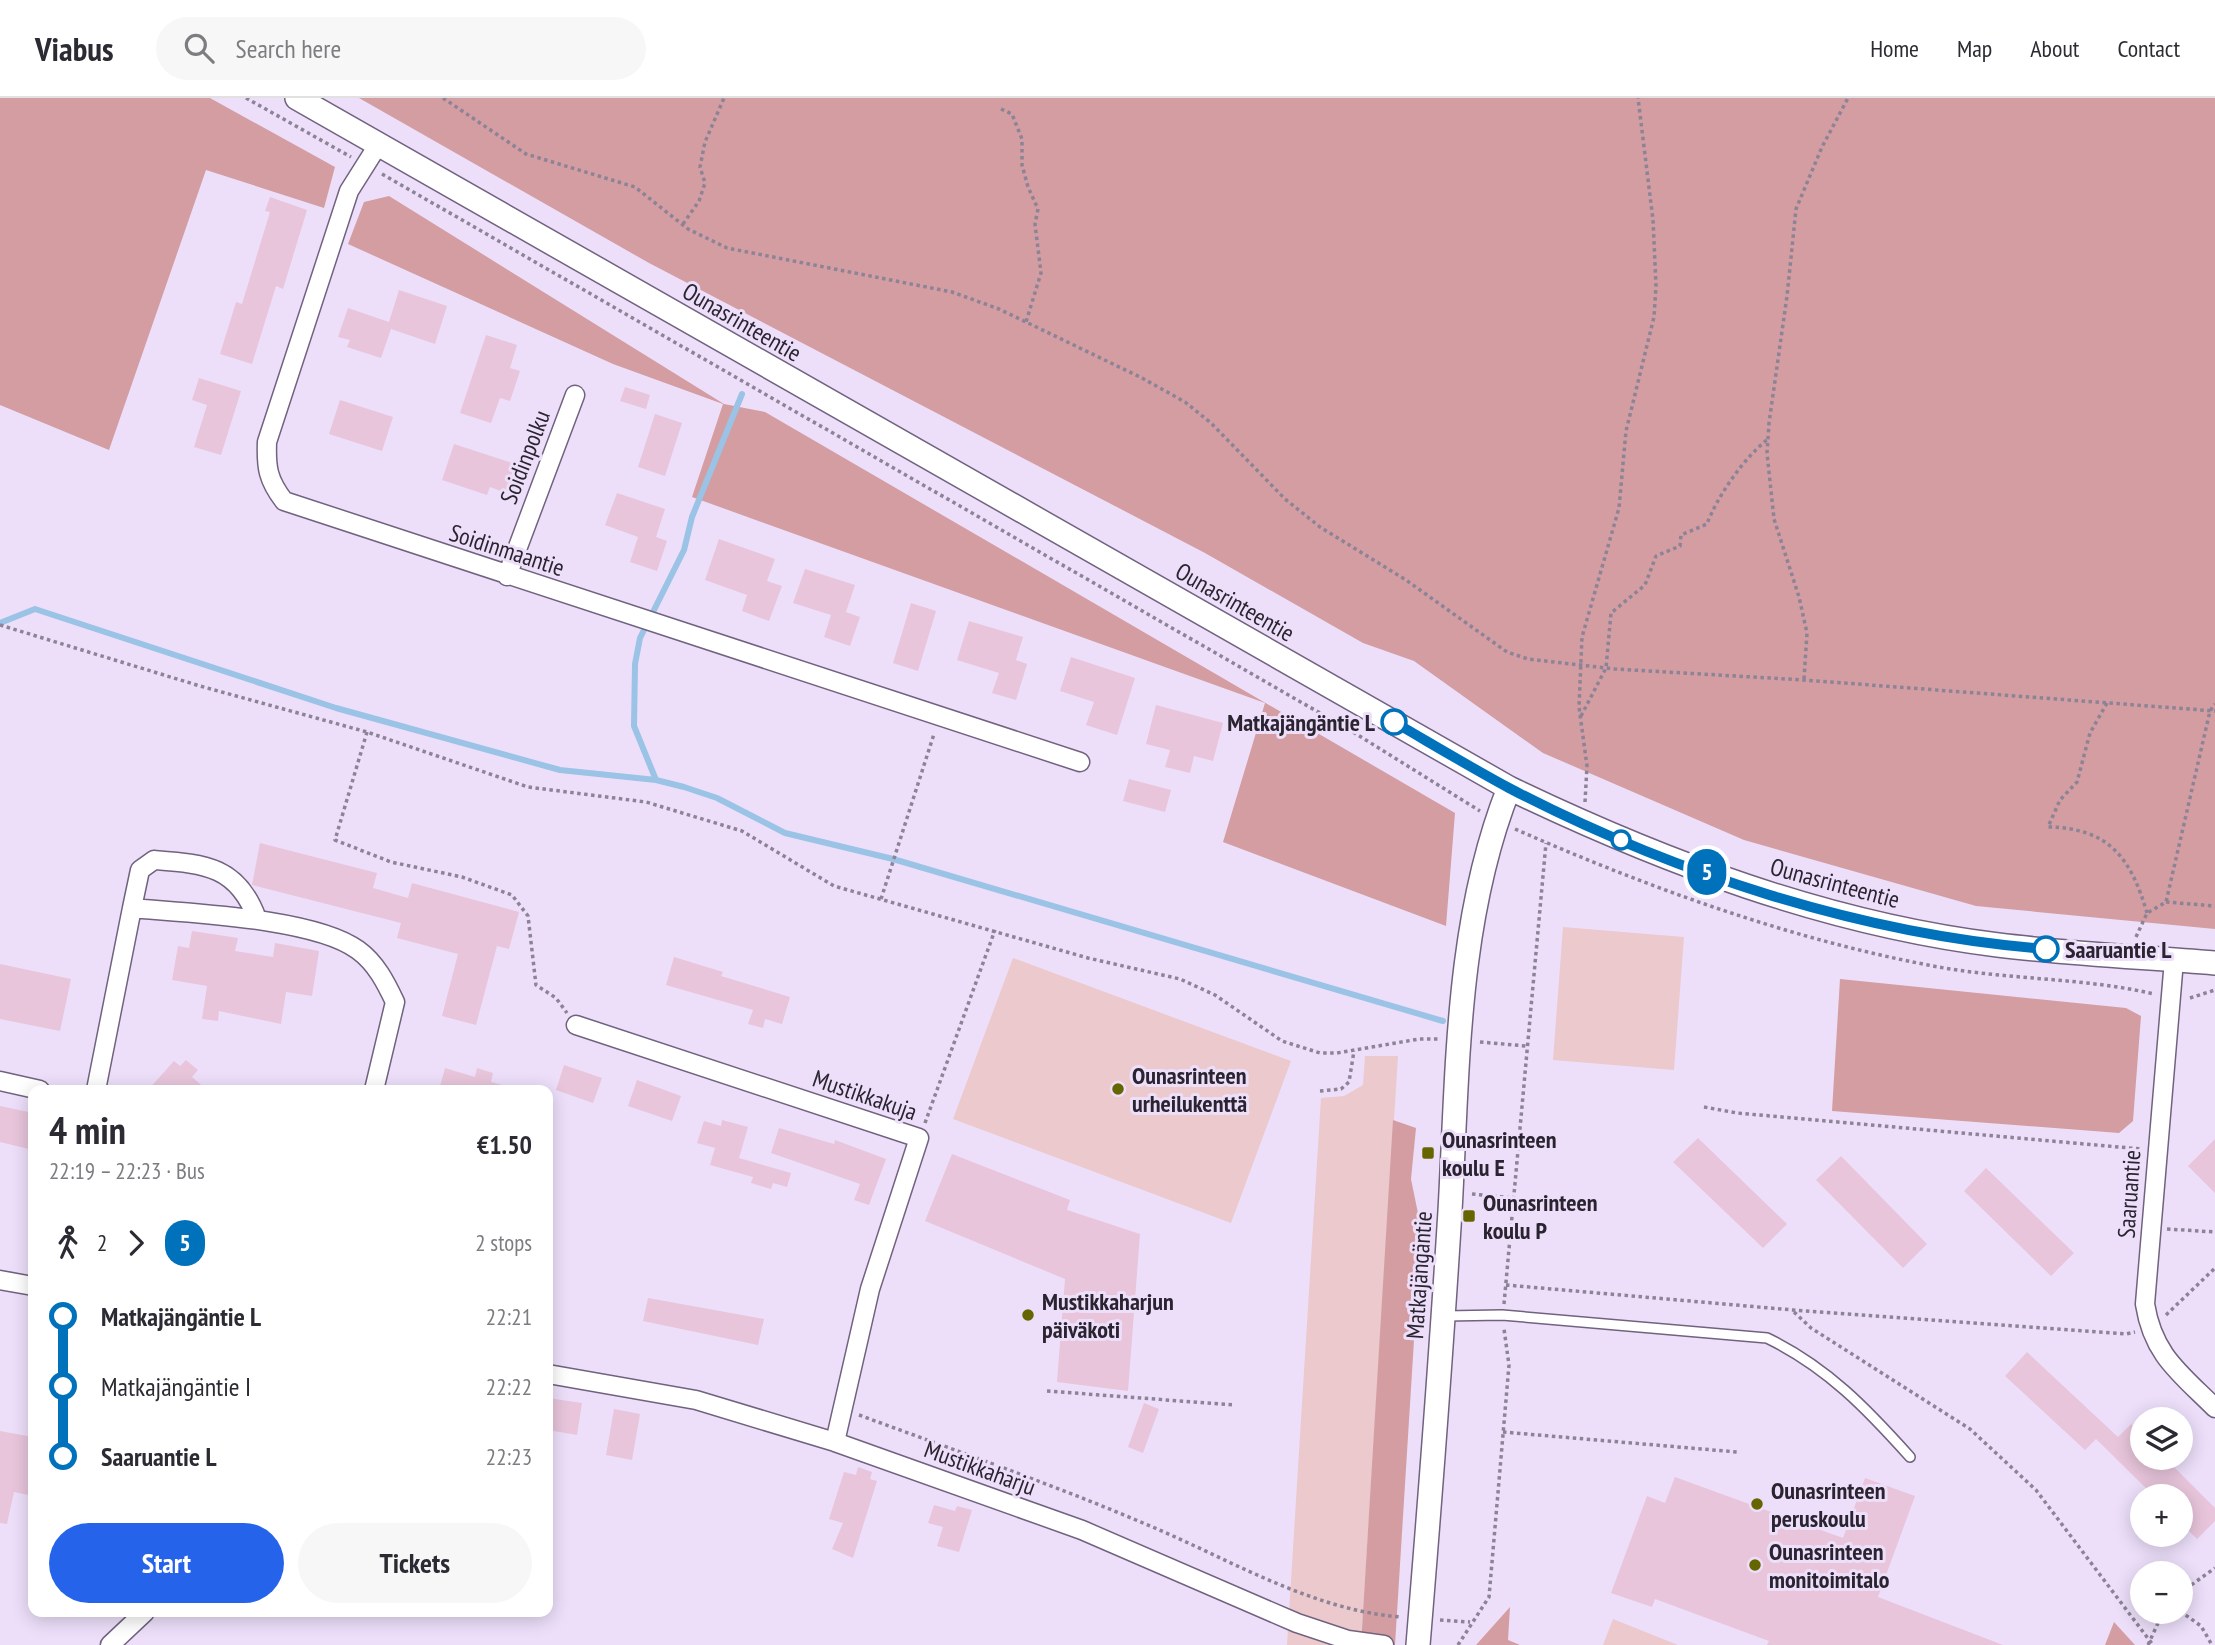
<!DOCTYPE html>
<html lang="en">
<head>
<meta charset="utf-8">
<style>
  body { margin:0; font-family:"PT Sans Narrow",sans-serif; background:#f7f7f7; color:#2b2b33; height:100vh; display:flex; flex-direction:column; font-size:26px; white-space:nowrap }
  * { box-sizing:border-box; margin:0 }
  p { font-size:23px; color:#7c7c81 }
  .icon { flex:none; width:38px; height:38px; fill:none; stroke:currentColor; stroke-width:2; stroke-linecap:round; stroke-linejoin:round }
  .map { position:relative; flex:1; overflow:hidden }
  .details { position:absolute; left:28px; top:987px; width:525px; height:532px; display:flex; flex-direction:column; background:#fff; border-radius:14px; box-shadow:0 4px 18px #0003 }
  .details>* { flex:none }
  .badge { padding:0 14px; border-radius:23px; font-size:24px; line-height:46px }
  .fabs { position:absolute; left:2130px; top:1309px; display:grid; gap:14px }
  .fabs a { display:grid; place-items:center; width:63px; height:63px; border-radius:50%; background:#fff; box-shadow:0 4px 18px #0003; font-size:35px }
  .map>.badge { position:absolute; translate:-50% -50%; box-shadow:0 0 0 4px #fff }
  .legs { display:flex; align-items:center; gap:10px; height:77px; padding:0 21px; font-size:23px }
  .legs p { margin-inline-start:auto }
  .headline { display:flex; align-items:center; justify-content:space-between; height:119px; padding:0 21px }
  h1 { font-size:38px; font-weight:700; line-height:52px }
  .button { display:flex; gap:14px; margin-top:auto; padding:14px 21px }
  .button a { flex:1; height:80px; border-radius:42px; background:#2563eb; color:#fff; font-size:28px; font-weight:700; line-height:80px; text-align:center }
  .button a+a { background:#f7f7f7; color:#2b2b33 }
  ul { padding:0 21px; list-style:none }
  li { display:flex; align-items:center; gap:24px; height:70px; font-size:26px }
  li i { display:grid; place-items:center; width:10px; height:100%; margin:0 9px; background:currentColor }
  li i::after { content:''; width:18px; height:18px; margin:-9px; border:5px solid; border-radius:50%; background:#fff }
  li p { margin-inline-start:auto }
  li:first-child i { background:linear-gradient(#0000 50%,currentColor 0) }
  li:last-child i { background:linear-gradient(currentColor 50%,#0000 0) }
  header { display:flex; align-items:center; gap:42px; box-sizing:border-box; height:98px; padding:0 35px; background:#fff; border-bottom:2px solid #e1e1e2 }
  header strong { font-size:33px }
  nav { display:flex; gap:38px; margin-inline-start:auto; font-size:24px }
  .search { width:490px; height:63px; background:#f7f7f7; display:flex; align-items:center; gap:18px; box-sizing:border-box; padding:0 24px; border-radius:38px; color:#7c7c81; font-size:26px }
  .map>svg:first-child { display:block }
  .green { fill:#ecc9cc }
  .forest { fill:#d39da2 }
  .lines { fill:none; stroke-linecap:round; stroke-linejoin:round }
  .stream { stroke:#9ac3e5; stroke-width:6 }
  .building { fill:#e8c5db }
  .service-casing { stroke:#71627f; stroke-width:12 }
  .minor-casing { stroke:#71627f; stroke-width:21 }
  .tertiary-casing { stroke:#71627f; stroke-width:26 }
  .path { stroke:#8d8396; stroke-width:3.5; stroke-dasharray:3.5 3.5; stroke-linecap:butt }
  .service { stroke:#fff; stroke-width:9 }
  .minor { stroke:#fff; stroke-width:18 }
  .tertiary { stroke:#fff; stroke-width:23 }
  .line-1-casing { stroke:#fff; stroke-width:16 }
  .line-1 { stroke:#0072bc; stroke-width:10 }
  .stop-1-dot { fill:#fff; stroke:#0072bc; stroke-width:3.5 }
  .poi-dot { fill:#660; stroke:#eddffa; stroke-width:2.5 }
  .labels { text-anchor:middle; dominant-baseline:central; stroke-width:6; stroke-linejoin:round; paint-order:stroke }
  .street-label { font-size:24px; fill:#2a2430; stroke:#eddffa }
  .stop-label { font-size:24px; font-weight:bold; fill:#2a2430; stroke:#eddffa; text-anchor:end }
  .poi-label { font-size:24px; font-weight:bold; fill:#2a2430; stroke:#eddffa; text-anchor:start }
</style>
</head>
<body>
<header>
<strong>Viabus</strong>
<div class="search"><svg class="icon" aria-label="search" viewBox="0 0 24 24"><circle cx="10" cy="10" r="6"/><path d="M15 15l6 6"/></svg>Search here</div>
<nav><a>Home</a><a>Map</a><a>About</a><a>Contact</a></nav>
</header>
<div class="map">
<svg width="2215" height="1547" viewBox="0 0 2215 1547">
  <rect width="100%" height="100%" fill="#eddffa"/>
  <path class="green" d="M1563,829l121,10 -10,133 -121,-10z
    M1013,860l278,103 -60,162 -278,-104z
    M1365,958h33l-37,589h-74l34,-547 23,-2 19,-11z
    M1613,1521l65,26h-75z"/>
  <path class="forest" d="M0,0h210l125,69 -11,41 -118,-38 -97,280 -109,-45z
    M359,0h1856v831l-239,-23 -232,-66 -201,-87 -129,-92 -51,-18 -158,-90 -556,-290z
    M389,98l335,208 41,8 690,401 -9,113 -223,-84 42,-139 -573,-206 31,-93 -110,-40 -265,-120 16,-42z
    M1840,881l286,29 15,8 -8,105 -14,12 -287,-22z
    M1393,1022l23,8 -5,51 10,49 -26,417h-34z
    M1510,1509l-2,33 12,5h-44z
    M2114,1524l21,23h-30z"/>
  <g class="lines">
    <path class="stream" d="M0,525l35,-14 301,99 224,62 96,10 28,7 33,11 68,35 108,26 550,162
      M656,682l-22,-54 1,-62 5,-26 44,-88 8,-33 50,-123"/>
  </g>
  <path class="building" d="M270,99l37,13 -24,79 -7,-3 -24,78 -32,-10 16,-52 6,2 28,-92 -5,-1z
    M399,192l48,16 -12,38 -44,-15 -10,29 -34,-11 3,-7 -12,-3 10,-29 41,14z
    M486,237l31,10 -7,23 10,3 -10,30 -10,-3 -9,25 -31,-10z
    M199,280l42,13 -20,64 -27,-8 13,-42 -15,-5z
    M625,289l25,8 -4,14 -26,-8z
    M340,302l53,17 -11,34 -53,-17z
    M655,316l27,9 -17,53 -27,-9z
    M454,346l61,20 -9,29 -16,-6 -3,8 -45,-15z
    M617,395l48,16 -9,28 11,4 -10,30 -27,-9 8,-25 -33,-12z
    M719,441l56,20 -8,22 15,5 -13,35 -27,-10 5,-16 -42,-15z
    M805,471l50,16 -9,27 14,5 -10,29 -26,-9 7,-22 -38,-12z
    M911,505l25,8 -18,60 -25,-8z
    M969,523l54,16 -7,23 11,4 -11,36 -24,-7 7,-20 -42,-13z
    M1071,559l64,21 -18,57 -31,-10 8,-23 -34,-11z
    M1156,607l67,18 -10,38 -19,-5 -4,17 -25,-6 5,-17 -24,-6z
    M1129,681l42,11 -6,22 -42,-11z
    M260,745l117,30 -4,15 35,10 4,-15 107,29 -10,37 -12,-3 -21,79 -34,-9 16,-62 -61,-16 4,-15 -149,-38z
    M192,833l46,7 -3,13 38,6 2,-14 44,8 -7,45 -26,-4 -5,32 -62,-13 -1,10 -16,-2 5,-33 -35,-6 6,-34 11,2z
    M674,859l49,15 -2,4 69,21 -8,27 -17,-5 -2,9 -15,-4 5,-14 -87,-25z
    M0,866l71,15 -11,52 -60,-12z
    M186,962l12,10 -6,7 15,13h-59l26,-29 6,5z
    M564,967l38,13 -9,25 -37,-13z
    M445,970l30,9 2,-9 16,5 -2,9 15,4 -1,4h-66z
    M637,982l44,16 -9,25 -44,-15z
    M0,1008l33,7v37l-33,-8z
    M722,1022l26,7 -9,31 52,15 -4,14 -14,-4 -2,6 -20,-6 2,-6 -43,-12 5,-17 -18,-5 7,-22 17,5z
    M779,1030l55,16 1,-4 51,19 -17,46 -15,-5 6,-16 -89,-31z
    M1698,1040l89,86 -24,24 -90,-86z
    M2215,1041v54l-27,-27z
    M952,1056l118,46 -3,10 73,24 -12,157 -71,-9 8,-103 -140,-58z
    M1841,1058l86,88 -24,24 -87,-88z
    M1986,1070l88,85 -23,23 -87,-85z
    M648,1200l116,21 -6,26 -115,-24z
    M2027,1254l91,85 13,-13 11,11v23h23l50,50v13l-18,18 -17,-17v-26h-26l-58,-57 -11,11 -80,-74z
    M548,1300l34,5 -5,32 -29,-5z
    M1144,1305l15,6 -16,44 -15,-6z
    M614,1311l26,5 -8,46 -26,-5z
    M0,1333l33,6v59l-19,-4 -7,32 -7,-1z
    M858,1369l14,5 -2,7 7,2 -24,77 -21,-9 11,-26 -14,-4 15,-47 12,3z
    M1675,1379l168,61 22,-60 50,18 -37,101 125,48h-236l2,-4 -114,-42 -3,8 -41,-14 36,-97 18,7z
    M934,1407l21,6 2,-5 15,4 -13,42 -22,-6 6,-19 -15,-4z"/>
  <g class="lines">
    <defs>
      <path id="service" d="M1445,1218l57,-1 265,23c60,29 100,71 143,119"/>
      <path id="minor" d="M378,47l-29,46 -82,251c-1,26 1,38 17,59l796,261
        M507,478l68,-181
        M132,810l8,-38 14,-10c51,4 84,6 103,59
        M2174,862l-29,344c8,51 35,69 70,104
        M576,927l343,113 -49,151 -35,153
        M0,983l40,9
        M96,992l36,-182c56,5 183,10 226,42 18,13 28,33 37,52l-21,88
        M0,1182l33,6
        M548,1276l148,26 139,42 247,88 215,93 51,17 36,5
        M110,1547l35,-33"/>
      <path id="tertiary" d="M297,0l1212,690c154,74 318,136 489,157 72,9 145,12 217,18
        M1418,1547c12,-145 23,-289 32,-434 8,-141 6,-290 59,-423"/>
    </defs>
    <use href="#service" class="service-casing"/>
    <use href="#minor" class="minor-casing"/>
    <use href="#tertiary" class="tertiary-casing"/>
    <path class="path" d="M246,0l105,59
      M443,0l83,56 109,33 53,42 39,19 225,44 47,17 143,69 43,24 26,21 74,76 35,28 86,53 101,72 21,7 87,10 189,11 411,31
      M1001,11l11,5 10,25v26l6,22 10,22 -3,15 6,49 -15,49
      M382,76l971,558 127,79
      M683,126l16,-23 6,-18 -5,-16 5,-25 19,-44
      M0,527l200,61 167,46 161,55 118,15 96,29 92,55 254,72 92,21 35,16 67,46 38,12h17l82,-14h22
      M1804,581l3,-46 -8,-36 -25,-78 -7,-66 2,-30 18,-127 9,-87 26,-62 26,-49
      M2107,605l-17,30 -13,49 -17,18 -12,27c61,1 83,31 99,86
      M1581,618l25,-48 5,-55 34,-28 11,-29 24,-10 1,-11 26,-11c11,-29 37,-66 61,-85
      M367,634l-32,108 56,22 71,15 50,18 16,21 8,69 20,13 11,15
      M1585,704l2,-36 -8,-59 3,-70 37,-129 7,-77 28,-114 2,-31 -3,-66 -15,-122
      M1515,731c132,58 272,109 413,136 74,15 154,12 226,29
      M881,801l53,-165
      M2166,804l49,4
      M2136,839l11,-24 19,-11 44,-191 5,-7
      M2190,900l25,-8
      M1480,944l46,4
      M1320,993l21,-2 8,-7 5,-31
      M1704,1009l33,6 404,36
      M925,1025l70,-193
      M1472,1096l41,4
      M2167,1131l48,3
      M1506,1187l287,25 333,24 9,-2
      M1504,1206l42,-461
      M1794,1214l17,16 159,101 66,61 117,155
      M2166,1217l49,-47
      M1047,1293l187,14
      M859,1317c95,35 190,68 284,108 83,34 167,87 258,94
      M1503,1334l234,20
      M2180,1495l35,-25
      M2180,1513l21,15 11,19
      M1440,1522l30,2
      M1458,1547l31,-48 20,-232 -5,-36
      M2148,1547l15,-33"/>
    <use href="#service" class="service"/>
    <use href="#minor" class="minor"/>
    <use href="#tertiary" class="tertiary"/>
  </g>
  <g class="lines">
    <defs>
      <path id="line-1" d="M1394,624c38,22 76,45 115,66 163,85 354,147 537,161"/>
    </defs>
    <use href="#line-1" class="line-1-casing"/>
    <use href="#line-1" class="line-1"/>
  </g>
  <g class="stop-1-dot">
    <circle cx="1394" cy="624" r="12"/>
    <circle cx="1621" cy="742" r="9"/>
    <circle cx="2046" cy="851" r="12"/>
  </g>
  <g class="poi-dot">
    <circle cx="1118" cy="991" r="7"/>
    <rect x="1421" y="1048" width="14" height="14" rx="3.5"/>
    <rect x="1462" y="1111" width="14" height="14" rx="3.5"/>
    <circle cx="1028" cy="1217" r="7"/>
    <circle cx="1757" cy="1406" r="7"/>
    <circle cx="1755" cy="1467" r="7"/>
  </g>
  <g class="labels">
    <g class="street-label">
      <text transform="translate(742 224) rotate(30)">Ounasrinteentie</text>
      <text transform="translate(525 359) rotate(-69)">Soidinpolku</text>
      <text transform="translate(507 452) rotate(18)">Soidinmaantie</text>
      <text transform="translate(1235 504) rotate(30)">Ounasrinteentie</text>
      <text transform="translate(1835 785) rotate(15)">Ounasrinteentie</text>
      <text transform="translate(865 997) rotate(19)">Mustikkakuja</text>
      <text transform="translate(2129 1096) rotate(-86)">Saaruantie</text>
      <text transform="translate(1419 1177) rotate(-86)">Matkajängäntie</text>
      <text transform="translate(980 1370) rotate(20)">Mustikkaharju</text>
    </g>
    <g class="stop-label">
      <text x="1375" y="624">Matkajängäntie L</text>
      <text x="2065" y="851" text-anchor="start">Saaruantie L</text>
    </g>
    <g class="poi-label">
      <text x="1132" y="977">Ounasrinteen<tspan x="1132" dy="28">urheilukenttä</tspan></text>
      <text x="1442" y="1041">Ounasrinteen<tspan x="1442" dy="28">koulu E</tspan></text>
      <text x="1483" y="1104">Ounasrinteen<tspan x="1483" dy="28">koulu P</tspan></text>
      <text x="1042" y="1203">Mustikkaharjun<tspan x="1042" dy="28">päiväkoti</tspan></text>
      <text x="1771" y="1392">Ounasrinteen<tspan x="1771" dy="28">peruskoulu</tspan></text>
      <text x="1769" y="1453">Ounasrinteen<tspan x="1769" dy="28">monitoimitalo</tspan></text>
    </g>
  </g>
</svg>
<div class="fabs">
<a><svg class="icon" aria-label="layers" viewBox="0 0 24 24"><path d="M12 4l9 5-9 5-9-5zM3 14l9 5 9-5"/></svg></a>
<a>+</a>
<a>−</a>
</div>
<b class="badge" style="left:1707px;top:774px;background:#0072bc;color:#fff">5</b>
<section class="details">
<div class="headline"><div><h1>4 min</h1><p>22:19 – 22:23 · Bus</p></div><b>€1.50</b></div>
<div class="legs"><svg class="icon" aria-label="walk" viewBox="0 0 24 24"><circle cx="13" cy="4" r="2"/><path d="M13 8l-2 6 4 7M11 14l-3 7M7 12l3-4h3l4 4"/></svg>2<svg class="icon" aria-label="forward" viewBox="0 0 24 24"><path d="M9 5l7 7-7 7"/></svg><b class="badge" style="background:#0072bc;color:#fff">5</b><p>2 stops</p></div>
<ul>
<li><i style="color:#0072bc"></i><b>Matkajängäntie L</b><p>22:21</p></li>
<li><i style="color:#0072bc"></i><span>Matkajängäntie I</span><p>22:22</p></li>
<li><i style="color:#0072bc"></i><b>Saaruantie L</b><p>22:23</p></li>
</ul>
<div class="button"><a>Start</a><a>Tickets</a></div>
</section>
</div>
</body>
</html>
